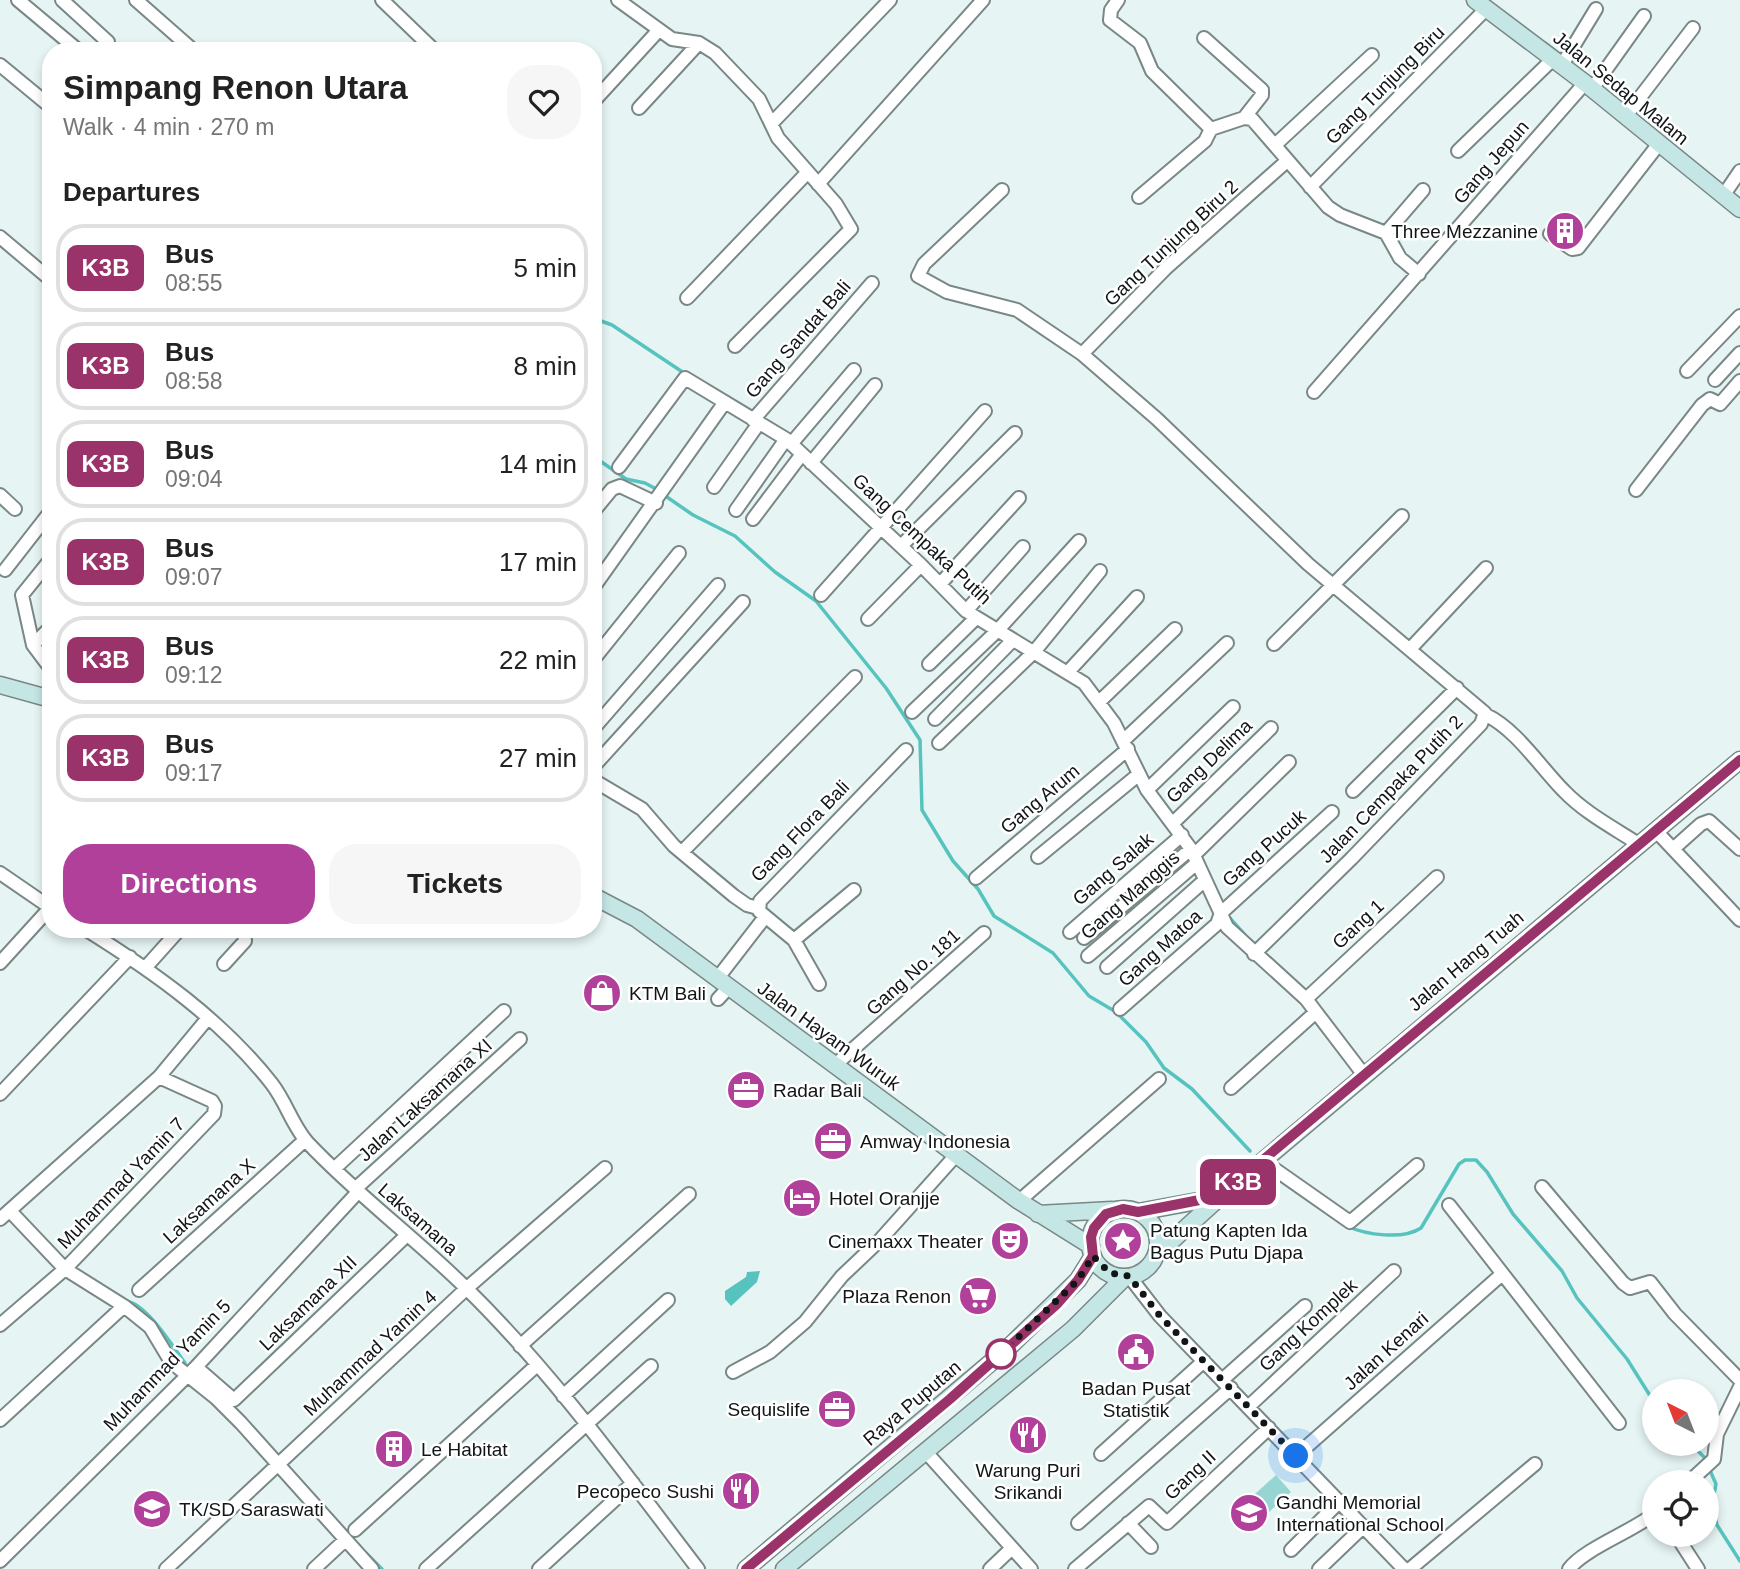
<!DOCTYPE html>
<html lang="en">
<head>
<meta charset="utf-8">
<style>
  body { margin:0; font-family:Helvetica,sans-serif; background:#f6f6f6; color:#222; height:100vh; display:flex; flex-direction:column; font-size:26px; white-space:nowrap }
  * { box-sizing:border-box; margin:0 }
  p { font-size:23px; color:#767676 }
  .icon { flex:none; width:38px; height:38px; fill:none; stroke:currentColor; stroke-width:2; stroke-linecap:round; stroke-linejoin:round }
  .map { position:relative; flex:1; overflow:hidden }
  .side { position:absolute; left:42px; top:42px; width:560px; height:896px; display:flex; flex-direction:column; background:#fff; border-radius:28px; box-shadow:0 4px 10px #0003 }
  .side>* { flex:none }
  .badge { padding:0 14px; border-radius:10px; font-size:24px; line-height:46px }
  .needle { width:46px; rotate:318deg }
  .tools { position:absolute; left:1642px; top:1379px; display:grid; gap:14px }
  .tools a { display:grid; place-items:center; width:77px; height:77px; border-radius:50%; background:#fff; box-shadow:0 4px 10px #0003; font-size:35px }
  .you { position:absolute; width:35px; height:35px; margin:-18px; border:5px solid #fff; border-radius:50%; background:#1a73e8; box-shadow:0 0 0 10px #1a73e833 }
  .map>.badge { position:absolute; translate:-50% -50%; box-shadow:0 0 0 4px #fff }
  h2 { padding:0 21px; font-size:26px; line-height:63px }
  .round { display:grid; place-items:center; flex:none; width:74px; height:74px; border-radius:28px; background:#f6f6f6 }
  .head { display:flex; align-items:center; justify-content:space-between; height:119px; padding:0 21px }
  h1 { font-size:33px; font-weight:600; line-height:52px }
  .cta { display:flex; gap:14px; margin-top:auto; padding:14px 21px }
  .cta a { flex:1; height:80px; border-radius:28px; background:#b1409b; color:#fff; font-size:28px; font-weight:600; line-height:80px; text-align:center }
  .cta a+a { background:#f6f6f6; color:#222 }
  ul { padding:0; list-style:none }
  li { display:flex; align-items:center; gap:21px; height:88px; margin:0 14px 10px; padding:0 7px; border:4px solid #e0e0e0; border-radius:28px }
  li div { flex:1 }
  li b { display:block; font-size:26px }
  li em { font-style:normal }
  li .badge { min-width:77px; font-weight:700; text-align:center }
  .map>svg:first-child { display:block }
  .green { fill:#97d5d2 }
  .water { fill:#57c3bf }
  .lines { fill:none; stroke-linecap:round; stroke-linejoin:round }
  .stream { stroke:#57c3bf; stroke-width:3.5 }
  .street-casing { stroke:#798786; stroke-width:16 }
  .secondary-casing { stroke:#798786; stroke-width:19 }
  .street { stroke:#fff; stroke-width:12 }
  .secondary { stroke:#c4e6e5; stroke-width:16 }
  .line-casing { stroke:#fff; stroke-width:16 }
  .line { stroke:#9a336a; stroke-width:10 }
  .walk { stroke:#101515; stroke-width:7; stroke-dasharray:0 12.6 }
  .stop-dot { fill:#fff; stroke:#9a336a; stroke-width:3.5 }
  .labels { text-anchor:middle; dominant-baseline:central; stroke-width:5; stroke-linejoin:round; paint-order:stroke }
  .street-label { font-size:19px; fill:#101515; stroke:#fff }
  .poi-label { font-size:19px; fill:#101515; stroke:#fff; text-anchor:start }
</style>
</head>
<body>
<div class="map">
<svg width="1740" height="1569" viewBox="0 0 1740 1569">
  <rect width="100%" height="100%" fill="#e6f5f4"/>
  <path class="green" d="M1276,1475l15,17 -31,28 -15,-17z"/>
  <path class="water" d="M760,1271l-3,11 -26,24 -6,-7v-8l21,-14 1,-5z"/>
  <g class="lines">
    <path class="stream" d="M1545,43l44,34
      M593,318l19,7 75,50
      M593,456l33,23 19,4 13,7
      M664,495l29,20 42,21 40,36 41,29 70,87 34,52 2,70 31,51 25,28 16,27 59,37 36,43 27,16 30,30 18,26 28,21 58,62
      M1229,917l16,18
      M1281,968l20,19
      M1268,1172l73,50
      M1347,1226c19,9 56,14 74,2l38,-64 6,-4h11l11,12 26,42 49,57 15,27 50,61 27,43
      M126,1301c21,3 47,46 59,62
      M1691,1444l13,13 12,27 -4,21 5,20 23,36
      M366,1553l16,16"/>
    <defs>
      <path id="street" d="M18,0l61,51
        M62,0l46,42
        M136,0l58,51
        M382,0l53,51
        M618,0l54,39 27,4 16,10 44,46 19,39 58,66 15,25 -116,117
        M1118,0l-7,10 -1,10 30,23 12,28 59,58
        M1204,38l58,52v5l-18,23
        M0,65l51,42
        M1562,65l34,-56
        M1592,89l52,-73
        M593,102l65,-71
        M639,108l60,-65
        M1625,117l68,-89
        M771,124l119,-124
        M1211,129l33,-11 8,1 76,88 12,8 46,18 37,-43
        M1275,145l97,-90
        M1458,151l95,-92
        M818,184l165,-184
        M1310,187l176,-178
        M1002,190l-78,74 -6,12 29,16 70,18 65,44 75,65 151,145 177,149 -4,11 -129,134 -98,96
        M1723,196l17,-25
        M1139,197l66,-56 6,-12
        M1386,233l14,25 19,16
        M1550,234l22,15 6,-1 80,-103
        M0,237l51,43
        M687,298l119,-124
        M1082,354l84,-86 121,-107
        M1687,371l53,-55
        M1715,380l25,-27
        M1314,392l271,-309
        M753,420l119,-137
        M791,444l63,-74
        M811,463l64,-78
        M619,467l66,-89 101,61 135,126 45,46 118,72 30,40 33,67 44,59 36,78 79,72 58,76
        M714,487l45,-64
        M1636,490l66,-85 8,-6 10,5 20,-23
        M0,495l15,14
        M736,510l50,-71
        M593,512l19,-23 8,-3 36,17
        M753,519l49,-65
        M901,546l114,-113
        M51,559l-29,36 11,50 18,24
        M5,570l46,-59
        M941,583l78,-85
        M593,588l132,-186
        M821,595l164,-184
        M966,611l57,-64
        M868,619l53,-54
        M1274,644l128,-128
        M33,645l18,-18
        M1411,648l75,-80
        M593,660l86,-107
        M929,664l47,-46
        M1068,672l69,-75
        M1100,701l75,-72
        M912,712l85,-81 82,-90
        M1486,715c30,14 55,53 78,76 21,22 50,37 76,54
        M935,719l77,-78
        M593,729l125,-144
        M1124,740l103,-97
        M939,743l95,-91 66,-81
        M593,767l150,-165
        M593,780l49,29 32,37 60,50 13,9 11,3
        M1147,790l86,-83
        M1353,791l104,-103
        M1173,823l98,-95
        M1656,831l84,89
        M1673,849l28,-25 8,-3 31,28
        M682,852l173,-175
        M1194,855l95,-93
        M1038,857l100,-82
        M0,873l51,35
        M976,878l152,-129
        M85,929c69,43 137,91 187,155 14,18 21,43 36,59 49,52 106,94 157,144 87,85 159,185 233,282
        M1070,932l112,-97
        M1084,938l107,-89
        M794,940l60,-50
        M1088,956l109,-93
        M0,963l50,-55
        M224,964l21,-23 -1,-7 -5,-5
        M146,967l34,-38
        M1107,967l98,-87
        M717,979l48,-62
        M819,984l-25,-44 -35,-29 1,-10 146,-151
        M718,999l10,-11
        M1306,999l131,-122
        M1120,1009l97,-85 4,-11 111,-101
        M835,1065l149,-132
        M1231,1088l85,-76
        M0,1094l130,-137
        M1263,1161l87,61 67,-57
        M334,1169l170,-158
        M1542,1187l81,96 7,5 20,-6 25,32 65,66
        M355,1189l165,-150
        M1019,1201l140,-122
        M1449,1205l170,218
        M10,1211l55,58 59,37 26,21 21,35 45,36 25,25 131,146
        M0,1219l159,-142 49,-59
        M1129,1276l31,40 244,253
        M139,1290l166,-150
        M0,1325l65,-56 149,-155 1,-8 -3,-5 -53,-24
        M520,1346l169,-152
        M196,1367l38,33 173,-165
        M733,1372l37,-20 35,-30 37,-46 38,-36 77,-86
        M1222,1380l83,-74
        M563,1396l105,-96
        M1248,1407l146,-136
        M0,1420l124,-114
        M925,1451l106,118
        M1101,1454l103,-93
        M1296,1456l205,-181
        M1689,1482l25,-23 3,-25 23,-47
        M1078,1523l153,-135
        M1128,1523l23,24
        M355,1530l182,-165
        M1676,1535l22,34
        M1291,1550l49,-49
        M0,1561l196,-194 162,-175
        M166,1569l301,-281 138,-120
        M314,1569l30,-28
        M426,1569l225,-203
        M539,1569l94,-86
        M990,1569l22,-21
        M1075,1569l74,-63 18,17 102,-95
        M1319,1569l45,-43
        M1410,1569l125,-105
        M1569,1569c15,-20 62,-37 85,-55"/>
      <path id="secondary" d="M1475,0l110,83 155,126
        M0,685l51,14
        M593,896l44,23 382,282 72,45
        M1090 1243a34 34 0 1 1 68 0a34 34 0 1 1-68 0Z
        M1138,1212l82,-15
        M1038,1214l74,-4
        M1156,1255l64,-58 520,-437
        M746,1569l262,-221 70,-68 15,-24
        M784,1569l289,-240 52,-52"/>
    </defs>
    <use href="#street" class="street-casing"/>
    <use href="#secondary" class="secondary-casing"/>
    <use href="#street" class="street"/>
    <use href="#secondary" class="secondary"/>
  </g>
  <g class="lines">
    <defs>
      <path id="line" d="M746,1569l204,-170 107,-95 21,-24 15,-24 -2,-19 3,-9 12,-14 17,-5 15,3 82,-16 520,-436"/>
    </defs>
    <use href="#line" class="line-casing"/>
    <use href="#line" class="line"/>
    <path class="walk" d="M1001,1354l77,-74 15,-24 17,17 19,3 31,40 136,140"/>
  </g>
  <defs>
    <symbol id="building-disc" viewBox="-11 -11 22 22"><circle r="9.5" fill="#b1409b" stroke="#fff"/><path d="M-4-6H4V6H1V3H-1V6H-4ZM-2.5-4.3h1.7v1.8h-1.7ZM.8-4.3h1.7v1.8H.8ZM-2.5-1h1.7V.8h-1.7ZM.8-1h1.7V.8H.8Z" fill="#fff"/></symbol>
    <symbol id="shop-disc" viewBox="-11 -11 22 22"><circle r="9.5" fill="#b1409b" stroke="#fff"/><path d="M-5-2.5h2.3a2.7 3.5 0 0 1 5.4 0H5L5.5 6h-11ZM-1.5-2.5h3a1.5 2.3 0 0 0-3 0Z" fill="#fff"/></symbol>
    <symbol id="office-disc" viewBox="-11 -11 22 22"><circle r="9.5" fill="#b1409b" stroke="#fff"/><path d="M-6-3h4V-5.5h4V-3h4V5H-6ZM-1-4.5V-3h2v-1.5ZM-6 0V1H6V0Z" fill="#fff"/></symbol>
    <symbol id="hotel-disc" viewBox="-11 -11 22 22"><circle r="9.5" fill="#b1409b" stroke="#fff"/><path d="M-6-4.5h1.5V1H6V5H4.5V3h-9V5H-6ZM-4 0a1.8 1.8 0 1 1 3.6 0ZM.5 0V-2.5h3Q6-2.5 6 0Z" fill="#fff"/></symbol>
    <symbol id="theatre-disc" viewBox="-11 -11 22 22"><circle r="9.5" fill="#b1409b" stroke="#fff"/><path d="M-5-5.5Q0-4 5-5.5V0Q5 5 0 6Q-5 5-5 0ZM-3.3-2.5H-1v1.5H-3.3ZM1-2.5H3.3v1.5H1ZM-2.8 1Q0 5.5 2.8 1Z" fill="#fff"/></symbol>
    <symbol id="sight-disc" viewBox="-11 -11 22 22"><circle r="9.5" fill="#b1409b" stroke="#fff"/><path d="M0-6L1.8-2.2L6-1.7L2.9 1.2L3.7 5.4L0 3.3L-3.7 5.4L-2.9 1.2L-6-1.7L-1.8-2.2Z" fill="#fff"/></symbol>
    <symbol id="supermarket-disc" viewBox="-11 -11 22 22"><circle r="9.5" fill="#b1409b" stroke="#fff"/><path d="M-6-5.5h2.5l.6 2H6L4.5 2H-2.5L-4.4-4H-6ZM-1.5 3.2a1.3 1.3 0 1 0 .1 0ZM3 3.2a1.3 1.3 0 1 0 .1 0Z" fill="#fff"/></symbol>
    <symbol id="civic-disc" viewBox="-11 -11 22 22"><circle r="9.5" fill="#b1409b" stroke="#fff"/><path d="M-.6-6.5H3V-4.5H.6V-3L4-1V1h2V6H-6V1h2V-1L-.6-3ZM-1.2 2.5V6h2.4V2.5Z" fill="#fff"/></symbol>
    <symbol id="restaurant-disc" viewBox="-11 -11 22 22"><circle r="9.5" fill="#b1409b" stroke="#fff"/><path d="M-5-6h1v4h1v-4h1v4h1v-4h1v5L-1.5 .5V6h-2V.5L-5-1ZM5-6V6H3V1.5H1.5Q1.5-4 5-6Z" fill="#fff"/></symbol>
    <symbol id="school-disc" viewBox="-11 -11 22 22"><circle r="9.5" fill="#b1409b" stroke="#fff"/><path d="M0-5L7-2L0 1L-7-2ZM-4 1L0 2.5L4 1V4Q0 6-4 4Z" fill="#fff"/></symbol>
  </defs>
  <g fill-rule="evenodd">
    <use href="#building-disc" x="1543" y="209" width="44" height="44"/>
    <use href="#shop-disc" x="580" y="971" width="44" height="44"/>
    <use href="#office-disc" x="724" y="1068" width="44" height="44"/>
    <use href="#office-disc" x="811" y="1119" width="44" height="44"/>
    <use href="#hotel-disc" x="780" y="1176" width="44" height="44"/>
    <use href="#theatre-disc" x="988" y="1219" width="44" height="44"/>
    <use href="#sight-disc" x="1101" y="1219" width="44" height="44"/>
    <use href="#supermarket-disc" x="956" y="1274" width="44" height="44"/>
    <use href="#civic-disc" x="1114" y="1330" width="44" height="44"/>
    <use href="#office-disc" x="815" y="1387" width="44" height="44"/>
    <use href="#restaurant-disc" x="1006" y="1413" width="44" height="44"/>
    <use href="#building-disc" x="372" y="1427" width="44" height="44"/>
    <use href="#restaurant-disc" x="719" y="1469" width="44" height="44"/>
    <use href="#school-disc" x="130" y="1487" width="44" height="44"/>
    <use href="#school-disc" x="1227" y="1491" width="44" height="44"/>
  </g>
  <circle class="stop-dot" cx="1001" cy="1354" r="14"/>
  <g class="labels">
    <g class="street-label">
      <text transform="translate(1385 85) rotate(-45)">Gang Tunjung Biru</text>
      <text transform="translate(1621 88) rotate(39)">Jalan Sedap Malam</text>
      <text transform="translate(1491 162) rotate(-49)">Gang Jepun</text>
      <text transform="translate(1171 243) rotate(-43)">Gang Tunjung Biru 2</text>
      <text transform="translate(798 339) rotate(-49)">Gang Sandat Bali</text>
      <text transform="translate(922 539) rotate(43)">Gang Cempaka Putih</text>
      <text transform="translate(1209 761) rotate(-44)">Gang Delima</text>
      <text transform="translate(1391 789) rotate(-46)">Jalan Cempaka Putih 2</text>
      <text transform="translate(1040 799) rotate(-40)">Gang Arum</text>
      <text transform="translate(800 831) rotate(-46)">Gang Flora Bali</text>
      <text transform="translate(1264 848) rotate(-42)">Gang Pucuk</text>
      <text transform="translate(1113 869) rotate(-41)">Gang Salak</text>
      <text transform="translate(1130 895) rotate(-41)">Gang Manggis</text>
      <text transform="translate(1358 924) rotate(-43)">Gang 1</text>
      <text transform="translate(1160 948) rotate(-42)">Gang Matoa</text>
      <text transform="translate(1466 961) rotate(-40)">Jalan Hang Tuah</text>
      <text transform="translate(913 972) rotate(-42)">Gang No. 181</text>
      <text transform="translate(829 1036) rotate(36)">Jalan Hayam Wuruk</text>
      <text transform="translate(425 1100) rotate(-42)">Jalan Laksamana XI</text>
      <text transform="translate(121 1183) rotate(-46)">Muhammad Yamin 7</text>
      <text transform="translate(209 1201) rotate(-42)">Laksamana X</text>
      <text transform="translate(418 1219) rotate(41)">Laksamana</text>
      <text transform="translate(308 1303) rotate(-44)">Laksamana XII</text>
      <text transform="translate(1308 1325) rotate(-43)">Gang Komplek</text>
      <text transform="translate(1386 1351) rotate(-42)">Jalan Kenari</text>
      <text transform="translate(370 1353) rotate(-43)">Muhammad Yamin 4</text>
      <text transform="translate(167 1365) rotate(-46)">Muhammad Yamin 5</text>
      <text transform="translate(912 1403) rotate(-40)">Raya Puputan</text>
      <text transform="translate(1190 1475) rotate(-43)">Gang II</text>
    </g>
    <g class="poi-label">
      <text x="1538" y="231" text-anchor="end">Three Mezzanine</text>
      <text x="629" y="993">KTM Bali</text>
      <text x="773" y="1090">Radar Bali</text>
      <text x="860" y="1141">Amway Indonesia</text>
      <text x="829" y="1198">Hotel Oranjje</text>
      <text x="1150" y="1230">Patung Kapten Ida<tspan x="1150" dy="22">Bagus Putu Djapa</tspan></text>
      <text x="983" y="1241" text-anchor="end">Cinemaxx Theater</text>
      <text x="951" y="1296" text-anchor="end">Plaza Renon</text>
      <text x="1136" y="1388" text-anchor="middle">Badan Pusat<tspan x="1136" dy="22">Statistik</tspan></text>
      <text x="810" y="1409" text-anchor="end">Sequislife</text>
      <text x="421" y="1449">Le Habitat</text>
      <text x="1028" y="1470" text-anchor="middle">Warung Puri<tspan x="1028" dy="22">Srikandi</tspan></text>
      <text x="714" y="1491" text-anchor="end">Pecopeco Sushi</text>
      <text x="1276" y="1502">Gandhi Memorial<tspan x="1276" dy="22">International School</tspan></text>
      <text x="179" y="1509">TK/SD Saraswati</text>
    </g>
  </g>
</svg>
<div class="tools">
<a><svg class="needle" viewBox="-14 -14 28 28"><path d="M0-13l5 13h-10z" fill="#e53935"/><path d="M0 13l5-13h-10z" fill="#767676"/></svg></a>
<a><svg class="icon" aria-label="locate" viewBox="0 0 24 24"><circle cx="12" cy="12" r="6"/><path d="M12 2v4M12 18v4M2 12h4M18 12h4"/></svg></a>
</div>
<div class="you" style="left:1296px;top:1456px"></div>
<b class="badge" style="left:1238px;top:1182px;background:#9a336a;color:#fff">K3B</b>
<section class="side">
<div class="head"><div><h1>Simpang Renon Utara</h1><p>Walk · 4 min · 270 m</p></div><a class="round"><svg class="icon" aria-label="heart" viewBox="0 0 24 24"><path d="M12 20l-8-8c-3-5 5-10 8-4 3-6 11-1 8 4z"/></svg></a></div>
<h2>Departures</h2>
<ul>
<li><span class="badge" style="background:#9a336a;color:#fff">K3B</span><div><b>Bus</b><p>08:55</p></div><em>5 min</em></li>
<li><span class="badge" style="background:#9a336a;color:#fff">K3B</span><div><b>Bus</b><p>08:58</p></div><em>8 min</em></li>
<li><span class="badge" style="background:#9a336a;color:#fff">K3B</span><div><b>Bus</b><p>09:04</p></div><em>14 min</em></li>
<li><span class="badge" style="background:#9a336a;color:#fff">K3B</span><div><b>Bus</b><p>09:07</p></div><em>17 min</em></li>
<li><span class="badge" style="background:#9a336a;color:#fff">K3B</span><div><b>Bus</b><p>09:12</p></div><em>22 min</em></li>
<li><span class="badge" style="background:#9a336a;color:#fff">K3B</span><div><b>Bus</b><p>09:17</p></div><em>27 min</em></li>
</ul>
<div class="cta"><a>Directions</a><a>Tickets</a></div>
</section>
</div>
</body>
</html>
